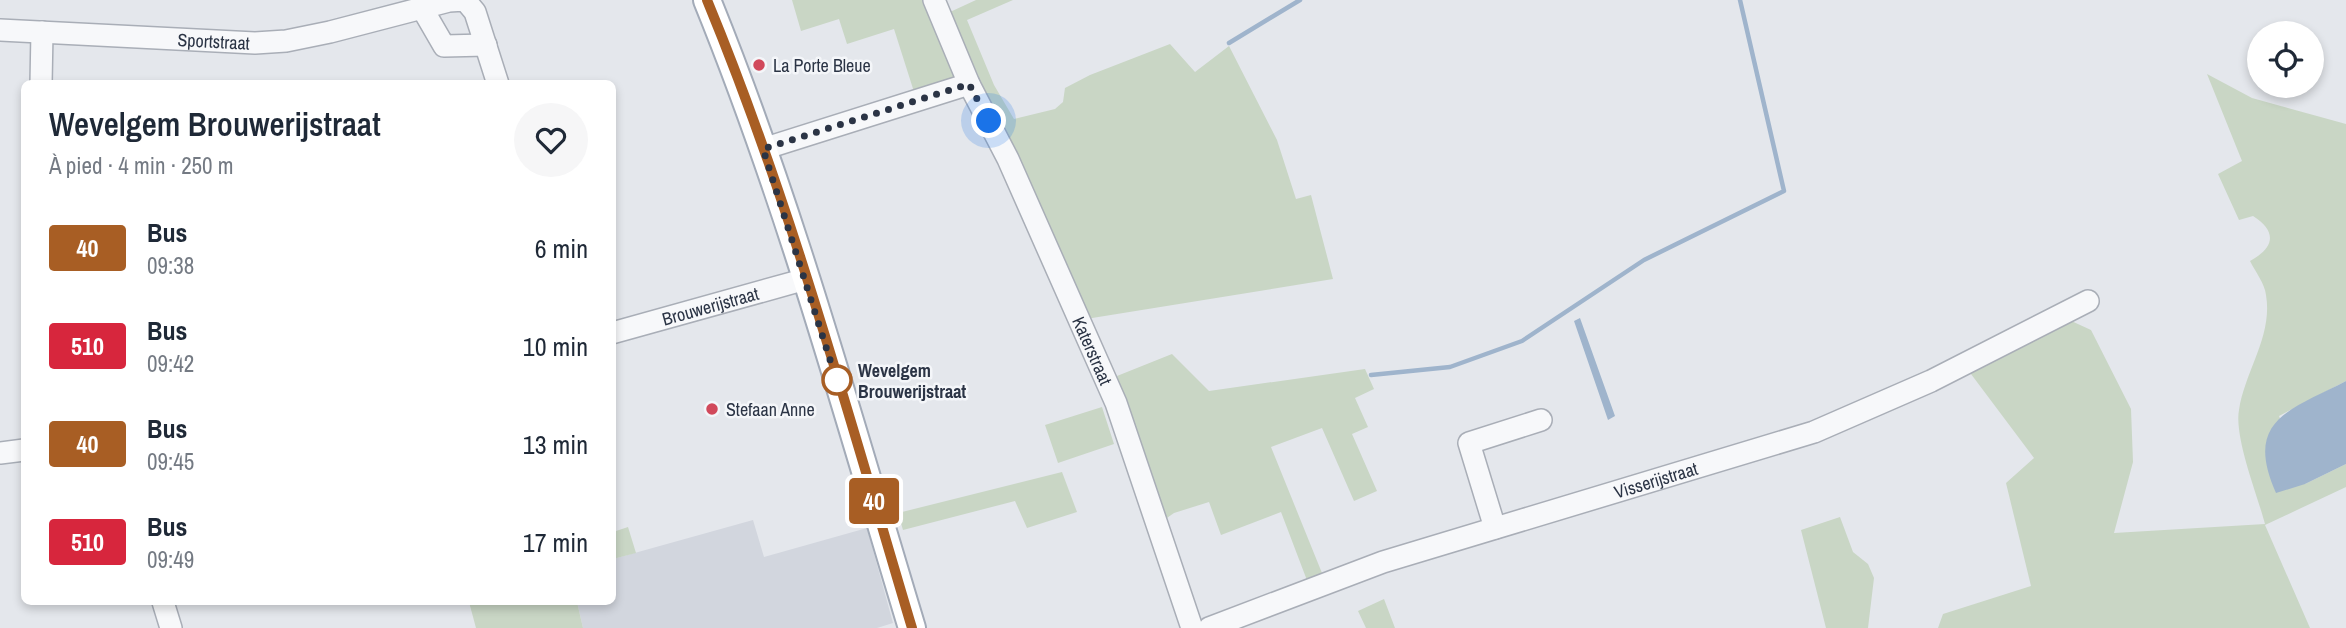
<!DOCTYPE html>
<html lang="fr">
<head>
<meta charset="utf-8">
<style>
  body { margin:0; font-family:"Archivo Narrow",sans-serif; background:#f6f6f7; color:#1f2937; height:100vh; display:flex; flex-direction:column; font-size:26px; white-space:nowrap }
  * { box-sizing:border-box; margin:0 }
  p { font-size:23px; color:#747a83 }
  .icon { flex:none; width:38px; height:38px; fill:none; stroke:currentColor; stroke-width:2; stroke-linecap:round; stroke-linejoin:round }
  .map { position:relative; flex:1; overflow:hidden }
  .sheet { position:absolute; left:21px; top:80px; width:595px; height:525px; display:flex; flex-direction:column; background:#fff; border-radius:10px; box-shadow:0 4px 10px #0003 }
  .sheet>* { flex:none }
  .badge { padding:0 14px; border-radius:5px; font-size:24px; line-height:46px }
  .fabs { position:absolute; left:2247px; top:21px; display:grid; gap:14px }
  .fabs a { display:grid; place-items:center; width:77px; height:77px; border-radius:50%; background:#fff; box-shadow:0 4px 10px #0003; font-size:35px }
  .you { position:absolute; width:35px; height:35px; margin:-18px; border:5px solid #fff; border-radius:50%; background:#1a73e8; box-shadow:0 0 0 10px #1a73e833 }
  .map>.badge { position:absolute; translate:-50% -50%; box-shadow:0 0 0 4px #fff }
  .round { display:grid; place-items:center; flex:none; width:74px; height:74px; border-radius:37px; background:#f6f6f7 }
  .head { display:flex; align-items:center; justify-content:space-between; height:119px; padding:0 28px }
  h1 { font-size:33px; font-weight:600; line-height:52px }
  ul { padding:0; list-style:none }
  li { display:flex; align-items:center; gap:21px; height:98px; padding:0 28px }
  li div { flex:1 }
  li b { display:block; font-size:26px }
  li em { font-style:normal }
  li .badge { min-width:77px; font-weight:700; text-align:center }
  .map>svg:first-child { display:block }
  .built { fill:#d2d6de }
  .green { fill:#c9d6c5 }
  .water { fill:#9fb4cc }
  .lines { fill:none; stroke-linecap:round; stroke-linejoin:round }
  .stream { stroke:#9fb4cc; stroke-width:4.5 }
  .minor-casing { stroke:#a9aeb7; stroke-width:24 }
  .major-casing { stroke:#a3abb8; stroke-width:30 }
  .minor { stroke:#f7f8fa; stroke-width:21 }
  .major { stroke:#fff; stroke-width:26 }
  .line-casing { stroke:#fff; stroke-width:16 }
  .line { stroke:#a85e24; stroke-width:10 }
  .walk { stroke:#2b3445; stroke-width:7; stroke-dasharray:0 12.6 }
  .poi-dot { fill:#d1495b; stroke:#f4f6f9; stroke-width:2.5 }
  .stop-dot { fill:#fff; stroke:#a85e24; stroke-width:3.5 }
  .labels { text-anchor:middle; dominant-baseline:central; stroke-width:5; stroke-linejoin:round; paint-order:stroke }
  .street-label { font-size:18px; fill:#2b3445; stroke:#f4f6f9 }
  .poi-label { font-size:18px; fill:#2b3445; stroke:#f4f6f9; text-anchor:start }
  .stop-label { font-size:18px; font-weight:bold; fill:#2b3445; stroke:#f4f6f9; text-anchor:start }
</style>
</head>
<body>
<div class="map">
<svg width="2346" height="628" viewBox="0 0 2346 628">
  <rect width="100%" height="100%" fill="#e4e7ec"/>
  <path class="built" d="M753,520l11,37 103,-29 26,95 -16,5h-294l-6,-26h35l1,-43z"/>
  <path class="green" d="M792,0h133l32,81 -42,14 -21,-66 -47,15 -8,-25 -38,12z
    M976,0h37l-46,20 27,65 20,34 41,-10 8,-7 2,-14 25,-13 80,-31 25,28 34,-26 48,94 19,59 15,-4 22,84 -247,40 -136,-307z
    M2207,74l45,24 94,26v257l-67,35 26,68 41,-20v23l-81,38 45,103h-372l5,-14 88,-28 -25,-103 28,-25 -69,-92 102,-47 24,11 40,79 2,53 -19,71 151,-9c-8,-30 -31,-87 -26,-114 6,-39 34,-74 27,-115 -1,-11 -11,-24 -16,-34 24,-13 28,-29 3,-45l-14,4 -21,-46 24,-13z
    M1172,354l37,37 156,-22 9,20 -19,9 13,29 -16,7 25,57 -23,10 -32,-73 -51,19 53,131 -16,5 -27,-71 -60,23 -12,-33 -35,11 -10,7 -47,-144z
    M1102,407l12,37 -56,19 -13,-38z
    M1062,472l15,40 -50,16 -12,-27 -112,29 -5,-17z
    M1840,517l13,35 15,12 6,14 -6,50h-42l-25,-98z
    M628,527l8,26 -23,6v-27z
    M1384,599l11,29h-29l-8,-17z
    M469,602h108l6,26h-107z"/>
  <path class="water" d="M1580,318l35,98 -7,4 -34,-99z
    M2346,381v83l-41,20 -29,9c-33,-74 15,-83 70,-112z"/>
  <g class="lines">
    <path class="stream" d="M1229,43l71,-43
      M1371,375l79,-8 72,-26 122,-81 140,-69 -44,-191"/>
    <defs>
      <g id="minor">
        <path id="s1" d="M934,0l35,84 39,75 108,244 76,225"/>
        <path d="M422,8l22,38 42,-1"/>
        <path id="s2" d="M0,30l255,13 31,-2 44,-9 119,-31 16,-1 10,12 23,72"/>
        <path d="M41,84l1,-52"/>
        <path d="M763,149l206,-65"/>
        <path id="s3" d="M612,333l194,-54"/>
        <path d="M0,453l24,-3"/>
        <path d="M1495,528l-26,-85 72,-23"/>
        <path d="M163,602l8,26"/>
        <path id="s4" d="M1209,628l174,-66 431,-130 117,-51 157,-80"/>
      </g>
      <path id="major" d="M707,0c83,204 141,417 205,628"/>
    </defs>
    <use href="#minor" class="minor-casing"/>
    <use href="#major" class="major-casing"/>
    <use href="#minor" class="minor"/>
    <use href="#major" class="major"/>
  </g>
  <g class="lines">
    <defs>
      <path id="line" d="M707,0c84,203 142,417 205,628"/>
    </defs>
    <use href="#line" class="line-casing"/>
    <use href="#line" class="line"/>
    <path class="walk" d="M837,380l2,8 -76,-239 206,-65 20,37"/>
  </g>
  <g class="poi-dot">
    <circle cx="759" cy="65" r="7"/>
    <circle cx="712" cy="409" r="7"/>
  </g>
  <circle class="stop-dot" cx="837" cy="380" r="14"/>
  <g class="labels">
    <g class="street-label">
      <text stroke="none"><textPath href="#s2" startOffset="214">Sportstraat</textPath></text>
      <text stroke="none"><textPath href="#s3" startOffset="102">Brouwerijstraat</textPath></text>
      <text stroke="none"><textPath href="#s1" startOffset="385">Katerstraat</textPath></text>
      <text stroke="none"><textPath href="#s4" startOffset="471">Visserijstraat</textPath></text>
    </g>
    <g class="poi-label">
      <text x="773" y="65">La Porte Bleue</text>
      <text x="726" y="409">Stefaan Anne</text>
    </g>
    <g class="stop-label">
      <text x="858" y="370">Wevelgem<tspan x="858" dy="21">Brouwerijstraat</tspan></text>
    </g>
  </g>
</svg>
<div class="fabs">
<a><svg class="icon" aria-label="locate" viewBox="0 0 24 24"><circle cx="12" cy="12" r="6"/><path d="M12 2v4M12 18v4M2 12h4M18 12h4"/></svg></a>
</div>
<div class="you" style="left:989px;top:121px"></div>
<b class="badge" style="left:874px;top:501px;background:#a85e24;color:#fff">40</b>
<section class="sheet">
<div class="head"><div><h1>Wevelgem Brouwerijstraat</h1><p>À pied · 4 min · 250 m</p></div><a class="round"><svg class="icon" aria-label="heart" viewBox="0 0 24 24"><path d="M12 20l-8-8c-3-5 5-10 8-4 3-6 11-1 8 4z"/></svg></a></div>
<ul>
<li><span class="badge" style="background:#a85e24;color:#fff">40</span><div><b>Bus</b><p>09:38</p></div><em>6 min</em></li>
<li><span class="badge" style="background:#d7263d;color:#fff">510</span><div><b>Bus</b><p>09:42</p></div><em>10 min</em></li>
<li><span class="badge" style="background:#a85e24;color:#fff">40</span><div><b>Bus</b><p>09:45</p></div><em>13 min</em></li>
<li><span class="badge" style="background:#d7263d;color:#fff">510</span><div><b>Bus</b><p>09:49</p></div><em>17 min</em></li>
</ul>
</section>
</div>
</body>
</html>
